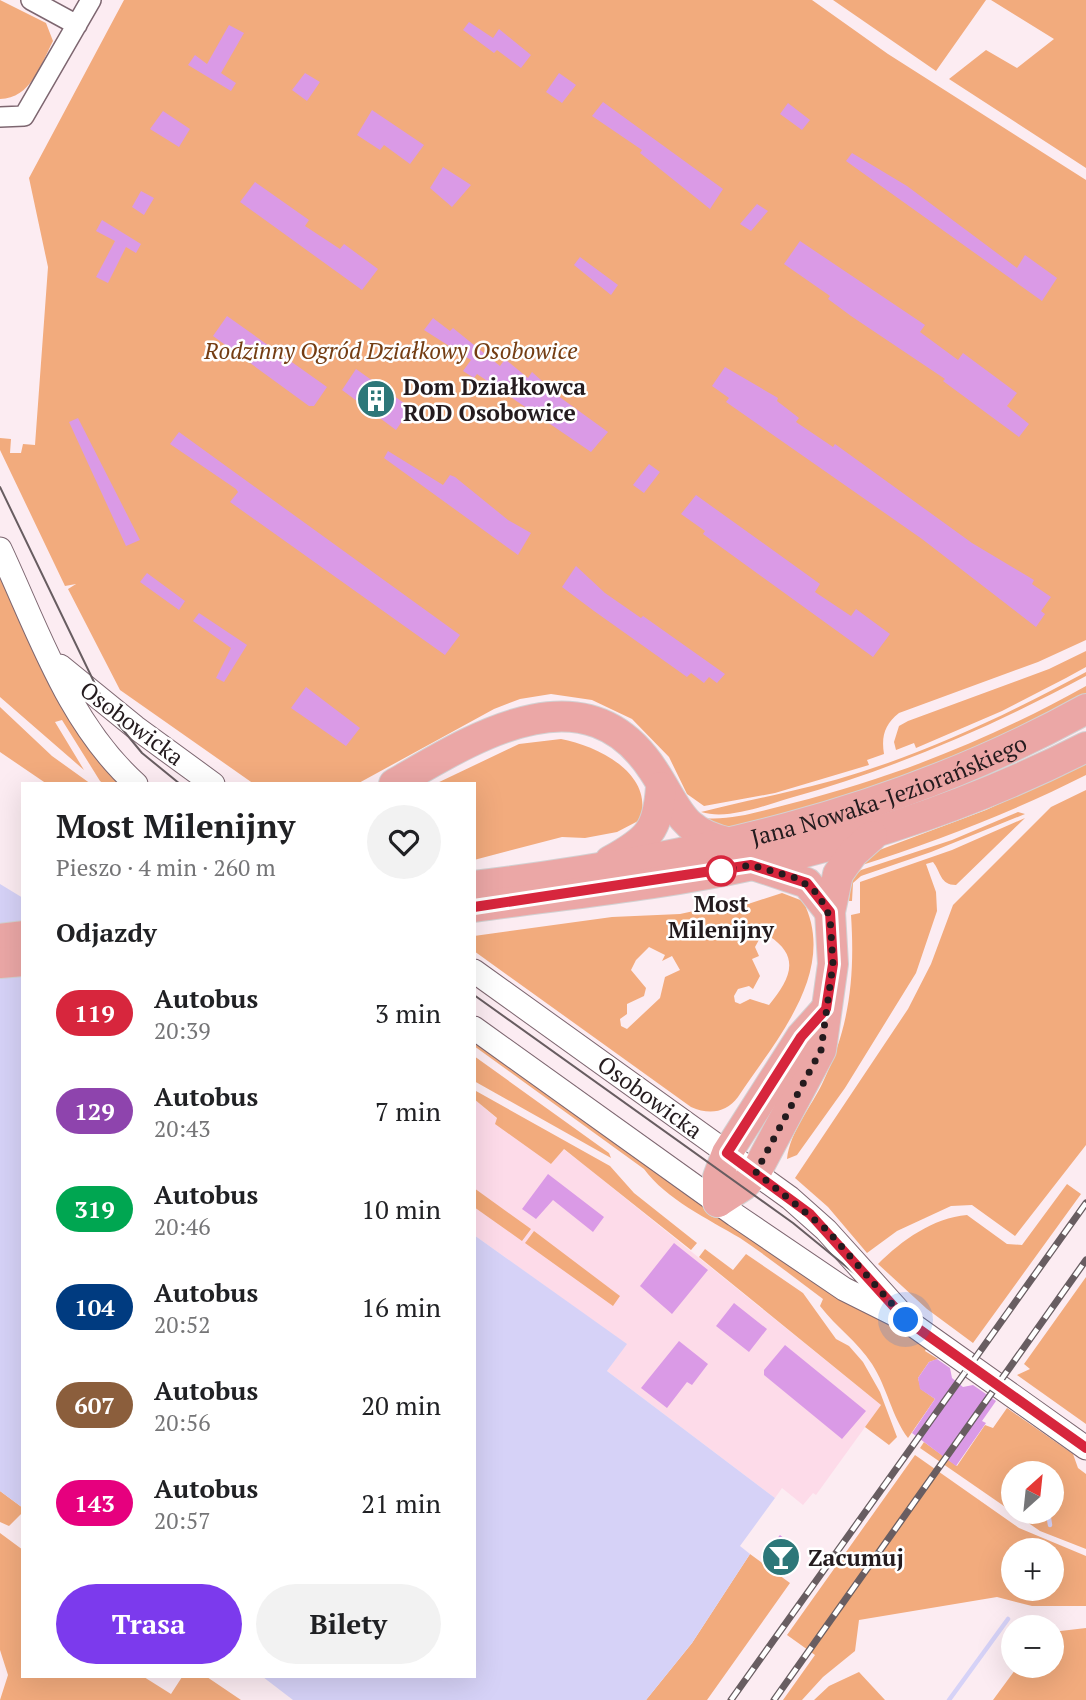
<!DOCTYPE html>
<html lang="pl">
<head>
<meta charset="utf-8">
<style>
  body { margin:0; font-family:"PT Serif",serif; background:#f2f2f2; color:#202124; height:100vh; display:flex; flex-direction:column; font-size:26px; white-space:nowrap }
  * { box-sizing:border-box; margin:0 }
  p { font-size:23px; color:#757577 }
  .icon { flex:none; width:38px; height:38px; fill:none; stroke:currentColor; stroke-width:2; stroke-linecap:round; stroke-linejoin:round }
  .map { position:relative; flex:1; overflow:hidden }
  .details { position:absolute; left:21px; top:782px; width:455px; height:896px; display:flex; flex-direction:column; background:#fff; border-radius:0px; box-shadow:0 7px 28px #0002 }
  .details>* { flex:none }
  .badge { padding:0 14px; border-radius:23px; font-size:24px; line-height:46px }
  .needle { width:46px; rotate:27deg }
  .tools { position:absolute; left:1001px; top:1461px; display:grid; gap:14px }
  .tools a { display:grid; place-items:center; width:63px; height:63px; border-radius:50%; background:#fff; box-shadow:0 7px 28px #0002; font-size:35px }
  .you { position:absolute; width:35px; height:35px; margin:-18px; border:5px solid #fff; border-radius:50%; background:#1a73e8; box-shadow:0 0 0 10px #1a73e833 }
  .map>.badge { position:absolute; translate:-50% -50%; box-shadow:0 0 0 4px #fff }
  h2 { padding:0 35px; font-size:26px; line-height:63px }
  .round { display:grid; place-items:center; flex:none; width:74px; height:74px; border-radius:37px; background:#f2f2f2 }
  .overview { display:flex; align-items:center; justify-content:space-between; height:119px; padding:0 35px }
  h1 { font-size:33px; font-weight:700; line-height:52px }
  .primary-button { display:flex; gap:14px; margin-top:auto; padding:14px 35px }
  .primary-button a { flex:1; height:80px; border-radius:42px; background:#7c3aed; color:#fff; font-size:28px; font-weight:700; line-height:80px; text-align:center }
  .primary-button a+a { background:#f2f2f2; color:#202124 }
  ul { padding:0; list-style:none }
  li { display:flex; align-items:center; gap:21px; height:98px; padding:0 35px }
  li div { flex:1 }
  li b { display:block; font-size:26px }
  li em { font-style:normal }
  li .badge { min-width:77px; font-weight:700; text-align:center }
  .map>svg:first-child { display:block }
  .built { fill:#fddbe9 }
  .green { fill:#f2ab7d; fill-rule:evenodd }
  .water { fill:#d6d2f7 }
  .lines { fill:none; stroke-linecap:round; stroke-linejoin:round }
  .stream { stroke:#d6d2f7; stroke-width:4.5 }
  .building { fill:#da9ae6 }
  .minor-casing { stroke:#7d6670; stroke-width:22 }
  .tertiary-casing { stroke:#7d6670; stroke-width:25 }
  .primary-casing { stroke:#d3d1d2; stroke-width:32 }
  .minor { stroke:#fff; stroke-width:19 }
  .tertiary { stroke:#fff; stroke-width:23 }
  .primary { stroke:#eba7a6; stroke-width:30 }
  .tram { stroke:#685d61; stroke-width:2 }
  .rail-casing { stroke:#685d61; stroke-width:7 }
  .rail { stroke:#fff; stroke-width:4.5; stroke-dasharray:13; stroke-linecap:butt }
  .line-casing { stroke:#fff; stroke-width:16 }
  .line { stroke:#d7263d; stroke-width:10 }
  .walk { stroke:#241b1e; stroke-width:7; stroke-dasharray:0 12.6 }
  .stop-dot { fill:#fff; stroke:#d7263d; stroke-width:3.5 }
  .labels { text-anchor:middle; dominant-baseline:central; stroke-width:5; stroke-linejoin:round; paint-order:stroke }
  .park-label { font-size:23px; font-style:italic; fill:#743d13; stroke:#fff }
  .poi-label { font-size:23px; font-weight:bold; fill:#241b1e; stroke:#fff; text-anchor:start }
  .street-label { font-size:23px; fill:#241b1e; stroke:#fff }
  .stop-label { font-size:23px; font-weight:bold; fill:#241b1e; stroke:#fff }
</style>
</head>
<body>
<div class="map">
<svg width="1086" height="1700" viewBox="0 0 1086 1700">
  <rect width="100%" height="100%" fill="#fcecf2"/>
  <path class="built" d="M474,1099l77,65 12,-15 20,15 298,241 -65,90 -3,-2 -10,12 -21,-17 -7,10 -168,-127 19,-27 -152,-109z"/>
  <path class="green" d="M0,0l46,23 7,18c-13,25 -22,57 -53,58z
    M124,0h688l76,54 198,126v460l-48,22 -139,51c-14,11 -18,23 -15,41l-17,6 2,5 -94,28 -71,13 -17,-12 -18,-37 -37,-38 -40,-19 -41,-6 -31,5 -26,10 -137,75h-103l-134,-94 -52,-101 8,-5 -11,2 -65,-136v-12l11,1 -1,14h11l2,-9 12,1 13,-178 -19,-89z
    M833,0h153l-50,71z
    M991,0h95v168l-137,-89 37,-29 31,18 37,-29z
    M0,575l123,209h-19l-4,-3 -38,-61 -7,2 29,48 -84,-73z
    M1086,651v16l-20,11 -64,33 -86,37 -2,-5 -18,7 -2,-8 5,-16 9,-5 141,-52z
    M1086,672v4c-95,51 -192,93 -296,122 -27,8 -62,22 -89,14 51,-13 108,-23 160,-40 79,-25 153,-61 225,-100z
    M1086,686v8l-41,23 -123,54 -77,28 -116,30 -26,-11c30,3 61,-8 90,-15 103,-26 200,-65 293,-117z
    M0,707l52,49 39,28h-44l-47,-32z
    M561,739c37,7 94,35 79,81l-23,12 -32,6 -23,-1 -88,23v-76h-39l84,-40z
    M1086,763v12c-73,37 -149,66 -227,91l15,-14 112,-42z
    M1086,790v355l-71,91 -43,-31 -21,1 -54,25 -30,22 -39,-46 -33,-29 113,-169 23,-45 22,-59 98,-98z
    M1018,812l7,2 -94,38 -70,24 -8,7 -1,18h-3l2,-22 10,-9 91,-30z
    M1025,818l-69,67c-16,0 -15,-13 -23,-23l-7,2 10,28 1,19 -21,62 -71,115 -48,67 -10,4c3,-28 25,-53 36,-77 27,-56 32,-106 28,-167l9,-2v-31l92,-32z
    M782,893l21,8c36,71 -29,141 -65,196 -12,16 -29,18 -47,10l-217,-156v-15l138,-19 68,-3 51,-11 14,2zM769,936c34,22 19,45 0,69l-19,-6 -10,5 -5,-2 -1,-6 4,-7 11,-3 4,3 7,-13 -8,-17 7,-3 -4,-9 5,-9zM649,947l16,8 -3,6 10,-5 8,14 -15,7 -5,21 -33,31 -6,-3 -1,-7 7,-5v-10l17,-8 2,-8 -15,-18 5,-10z
    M474,1036l375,266 79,43 -3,6 13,8 -9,3 -11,16 3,11 14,10 -27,39c-16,-21 -21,-51 -36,-74 -15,-23 -36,-37 -52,-58l3,-7c-28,-21 -55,-42 -83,-61 -32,-19 -74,-39 -96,-69l-170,-123z
    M474,1056l135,97 2,5 -137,-77z
    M476,1091l134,75 24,27 63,50 -6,7 -127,-101 -13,15 -56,-40 2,-6 -23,-19z
    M1067,1184l14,10 -108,149 -46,-34 -49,-45c24,-24 55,-46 89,-49l40,29 15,1z
    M474,1188l57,41 -9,12 -48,-34z
    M534,1231l86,65 -7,10 -88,-63z
    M705,1249l28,21 13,-16 57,39 33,46 13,7 14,16 17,30 17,45 -8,8 -24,-18 16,-22 -182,-148z
    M1086,1277v147l-69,-49 13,-6 -6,-5z
    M1007,1408l66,46 5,14 8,6v75l-46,-18 -120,-83 4,-6 33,24 28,-41 8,3zM1013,1474h39v38h-39z
    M915,1455l104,73 67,28v50h-54l-35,-9 -138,23 -4,31 -32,26 -21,23h-19l32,-45 -28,-20zM1013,1550h39v39h-39z
    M0,1491l23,17v4l-14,14 -9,-4z
    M0,1533l23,17v126l121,1 27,17 11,-17h25l34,23h-241l8,-25 -8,-25z
    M750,1554l40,29 -83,117h-61l46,-57z
    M1086,1628v72h-93l25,-34h34v-34z
    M859,1672l26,28h-71l15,-14z"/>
  <path class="water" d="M0,884l23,14v610l-23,-17z
    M474,1235l153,109 -20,27 168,127 -35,48 10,8 -58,89 -46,57h-353l-30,-23 211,-1z"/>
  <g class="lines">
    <path class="stream" d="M1048,1512l2,13
      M1026,1592l2,-3
      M949,1700l59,-81"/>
  </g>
  <path class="building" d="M469,22l24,16 6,-9 32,26 -10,13 -24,-18 -3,3 -31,-23z
    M229,25l15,8 -23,40 15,10 -5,8 -43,-26 7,-10 12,9z
    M305,73l15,9 -13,19 -15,-11z
    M559,73l17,12 -14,18 -16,-11z
    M603,102l120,87 -13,20 -70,-56 2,-3 -50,-34z
    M788,103l22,17 -8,10 -22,-16z
    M372,110l52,35 -14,19 -26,-19 -4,5 -23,-15z
    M163,111l27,18 -11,18 -29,-18z
    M852,153l55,33 110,82 8,-13 32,23 -15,23 -196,-140z
    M443,167l28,18 -19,22 -22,-19z
    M255,182l54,38 -4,6 35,23 4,-5 34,25 -16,21 -122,-88z
    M141,191l13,7 -10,17 -12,-8z
    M757,204l11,7 -17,20 -11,-7z
    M102,220l39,24 -5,9 -10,-6 -18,36 -12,-6 19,-36 -19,-10z
    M800,241l125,84 -5,7 38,28 5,-7 54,40 -10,13 22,18 -10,13 -76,-56 2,-2 -94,-63 -23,-17 2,-3 -46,-32z
    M580,257l38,28 -7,10 -37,-30z
    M227,316l100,71 -13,19h-5l-96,-70z
    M433,318l17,13 3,-3 47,38 5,-7 23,19 4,-6 29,26 47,34 -17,20 -114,-78 -3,4 -11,-7 8,-11 -47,-30z
    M725,367l53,31 -1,3 22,17 -3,4 37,25 2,-3 137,99 62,37 -2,4 19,13 -10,14 4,3 -9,13 -114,-88 -196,-137 3,-4 -17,-12z
    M356,369l55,39 -15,22 -54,-40z
    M78,418l62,122 -14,6 -57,-124z
    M179,432l281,203 -15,20 -215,-153 8,-10 -2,-3 -66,-45z
    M388,451l55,34 7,-10 5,2 53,43 23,13 -13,22 -134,-97z
    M649,464l11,8 -16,21 -11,-8z
    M696,495l124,89 -5,8 36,24 5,-7 34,25 -17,23 -170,-123 2,-3 -24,-17z
    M576,566l29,27 36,25 2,-2 82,58 -8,9 -8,-6 -5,6 -13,-10 -4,4 -93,-66 -32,-24z
    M147,573l38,28 -6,9 -39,-28z
    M199,613l48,32 -23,37 -8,-4 15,-30 -38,-27z
    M306,687l54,41 -14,18 -55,-38z
    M548,1174l56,43 -11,15 -40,-32 -17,19 -14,-10z
    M674,1243l34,27 -36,44 -32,-28z
    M734,1303l33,26 -18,23 -33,-26z
    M679,1341l29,23 -16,21 -5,-3 -20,26 -26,-20z
    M785,1345l81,66 -24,28 -78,-64v-5z
    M937,1359l13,9 2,10 11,9 10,-2 23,16 -14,20 4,2 -30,43 -44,-33 23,-34 -15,-10 -2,-11 11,-16z
    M780,1535l13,11 3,8 -9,14 -9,1 -11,-11v-8z"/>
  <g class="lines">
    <defs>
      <path id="minor" d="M31,0l46,25
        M0,117l24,-1 67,-116"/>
      <path id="tertiary" d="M0,549c38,81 68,174 136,235
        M60,666l75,61 78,57
        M474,971l316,227 36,32 74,82
        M474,1028l261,187 109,74 62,31 180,128"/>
      <g id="primary">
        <path d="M394,784c79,-46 191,-118 259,-14 26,39 27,62 77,73"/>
        <path d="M610,861c38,-21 48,-30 51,-74"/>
        <path d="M753,865l54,18 23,29"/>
        <path id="s1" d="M474,886c215,-26 421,-71 612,-177"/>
        <path d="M474,907c92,-13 187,-22 278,-42 116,-26 228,-64 334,-118"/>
        <path d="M0,939l23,-3"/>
        <path d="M0,963l23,-2"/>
        <path d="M718,1202l26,-17 12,-13 65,-122 12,-86 -3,-52 8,-38 15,-21 19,-17"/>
        <path d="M718,1202v-25l9,-24 74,-116 25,-28"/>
      </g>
    </defs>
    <use href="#minor" class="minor-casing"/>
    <use href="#tertiary" class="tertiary-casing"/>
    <use href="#primary" class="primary-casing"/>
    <use href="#minor" class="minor"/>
    <use href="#tertiary" class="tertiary"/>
    <use href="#primary" class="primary"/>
    <path class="tram" d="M0,487l109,226 33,40 38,31
      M474,995l319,228 88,72 205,147"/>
    <defs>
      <path id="rail" d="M731,1700l355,-497
        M774,1700l312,-440"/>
    </defs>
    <use href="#rail" class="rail-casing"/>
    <use href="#rail" class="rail"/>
  </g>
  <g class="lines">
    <defs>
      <path id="line" d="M474,907l277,-42 56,18 23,29 3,52 -7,45 -25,28 -74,116 83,61 96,106 180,128"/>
    </defs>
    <use href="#line" class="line-casing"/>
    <use href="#line" class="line"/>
    <path class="walk" d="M721,871l30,-6 48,14 19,15 12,23 3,47 -12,86 -65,122 71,58 79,90"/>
  </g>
  <defs>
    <symbol id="building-disc" viewBox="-11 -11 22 22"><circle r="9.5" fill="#2d7779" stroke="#fff"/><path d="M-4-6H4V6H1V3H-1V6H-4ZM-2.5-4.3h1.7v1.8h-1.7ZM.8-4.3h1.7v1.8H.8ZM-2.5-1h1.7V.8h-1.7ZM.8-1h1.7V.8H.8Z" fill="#fff"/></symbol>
    <symbol id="bar-disc" viewBox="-11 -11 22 22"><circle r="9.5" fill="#2d7779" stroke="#fff"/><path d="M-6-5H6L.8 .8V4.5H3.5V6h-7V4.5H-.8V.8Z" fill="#fff"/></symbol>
  </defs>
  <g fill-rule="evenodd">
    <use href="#building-disc" x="354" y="377" width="44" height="44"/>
    <use href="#bar-disc" x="759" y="1535" width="44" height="44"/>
  </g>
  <circle class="stop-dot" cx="721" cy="871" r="14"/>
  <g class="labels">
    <g class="park-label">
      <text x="391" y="350">Rodzinny Ogród Działkowy Osobowice</text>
    </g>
    <g class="poi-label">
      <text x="403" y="386">Dom Działkowca<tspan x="403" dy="26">ROD Osobowice</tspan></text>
      <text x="808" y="1557">Zacumuj</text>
    </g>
    <g class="street-label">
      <text transform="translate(132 723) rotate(37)">Osobowicka</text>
      <text stroke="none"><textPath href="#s1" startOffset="427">Jana Nowaka-Jeziorańskiego</textPath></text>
      <text transform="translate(650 1097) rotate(36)">Osobowicka</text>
    </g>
    <g class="stop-label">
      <text x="721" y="903">Most<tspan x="721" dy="26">Milenijny</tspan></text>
    </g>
  </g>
</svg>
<div class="tools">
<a><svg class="needle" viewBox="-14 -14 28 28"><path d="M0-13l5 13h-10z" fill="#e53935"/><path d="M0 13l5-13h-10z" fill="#757577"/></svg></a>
<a>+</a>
<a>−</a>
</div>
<div class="you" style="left:906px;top:1320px"></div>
<section class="details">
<div class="overview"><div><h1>Most Milenijny</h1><p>Pieszo · 4 min · 260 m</p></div><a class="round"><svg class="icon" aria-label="heart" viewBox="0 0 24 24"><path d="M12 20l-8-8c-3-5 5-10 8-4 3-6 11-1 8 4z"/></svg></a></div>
<h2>Odjazdy</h2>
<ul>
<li><span class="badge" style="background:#d7263d;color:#fff">119</span><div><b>Autobus</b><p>20:39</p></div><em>3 min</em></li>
<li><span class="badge" style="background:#8e44ad;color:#fff">129</span><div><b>Autobus</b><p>20:43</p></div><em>7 min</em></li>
<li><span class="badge" style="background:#00a651;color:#fff">319</span><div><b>Autobus</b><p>20:46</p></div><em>10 min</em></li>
<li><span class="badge" style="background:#003b80;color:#fff">104</span><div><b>Autobus</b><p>20:52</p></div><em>16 min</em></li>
<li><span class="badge" style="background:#8b5e3c;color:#fff">607</span><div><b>Autobus</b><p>20:56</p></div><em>20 min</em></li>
<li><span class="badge" style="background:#e6007e;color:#fff">143</span><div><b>Autobus</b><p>20:57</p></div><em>21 min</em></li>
</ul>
<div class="primary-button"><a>Trasa</a><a>Bilety</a></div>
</section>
</div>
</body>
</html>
